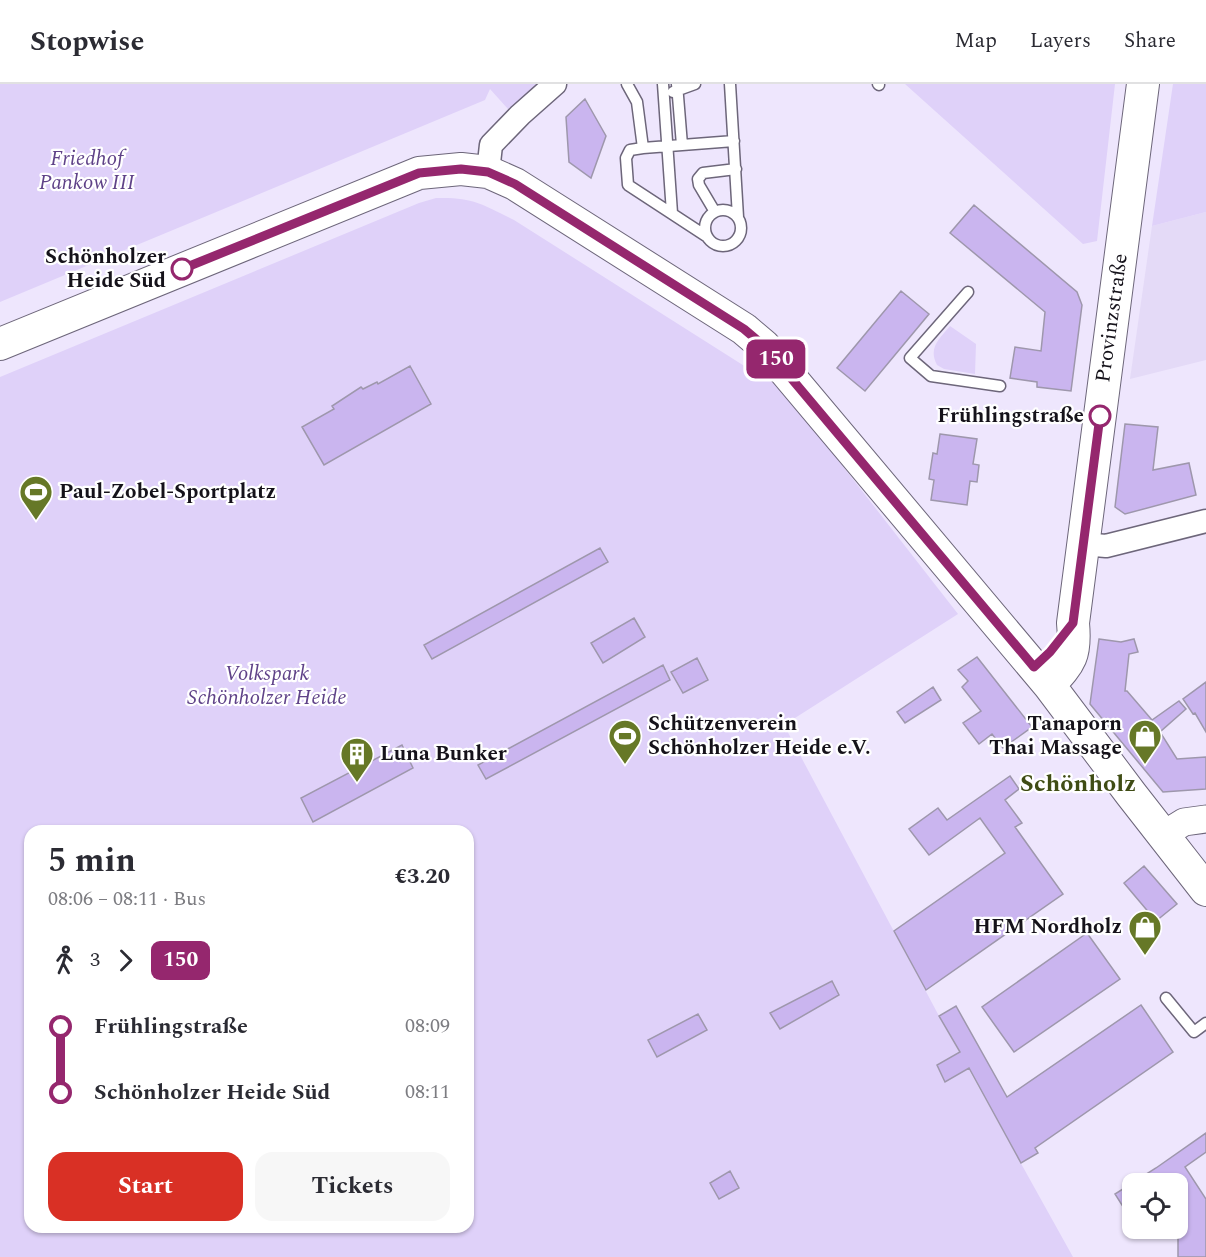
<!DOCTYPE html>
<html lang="en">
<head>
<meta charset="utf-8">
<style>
  body { margin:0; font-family:Spectral,serif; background:#f7f7f7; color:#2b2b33; height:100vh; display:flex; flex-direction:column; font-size:22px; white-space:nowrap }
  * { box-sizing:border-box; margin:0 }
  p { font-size:20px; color:#7c7c81 }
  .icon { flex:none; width:33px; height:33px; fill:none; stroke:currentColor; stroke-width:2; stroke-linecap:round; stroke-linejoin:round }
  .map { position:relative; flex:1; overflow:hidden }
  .sheet { position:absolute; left:24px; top:741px; width:450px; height:408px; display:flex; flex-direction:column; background:#fff; border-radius:18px; box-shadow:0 2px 4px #0004 }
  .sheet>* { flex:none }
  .badge { padding:0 12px; border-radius:9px; font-size:21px; line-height:39px }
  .controls { position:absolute; left:1122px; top:1089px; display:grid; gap:12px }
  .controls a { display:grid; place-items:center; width:66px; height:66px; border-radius:12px; background:#fff; box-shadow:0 2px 4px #0004; font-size:30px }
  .map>.badge { position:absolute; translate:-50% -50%; box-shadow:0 0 0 3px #fff }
  .legs { display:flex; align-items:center; gap:9px; height:66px; padding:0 24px; font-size:20px }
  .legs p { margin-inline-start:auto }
  .summary { display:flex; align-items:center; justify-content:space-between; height:102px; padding:0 24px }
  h1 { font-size:33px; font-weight:700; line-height:45px }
  .button { display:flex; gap:12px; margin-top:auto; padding:12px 24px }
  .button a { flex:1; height:69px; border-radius:18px; background:#d93025; color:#fff; font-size:24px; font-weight:700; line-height:69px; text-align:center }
  .button a+a { background:#f7f7f7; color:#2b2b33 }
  ul { padding:0 24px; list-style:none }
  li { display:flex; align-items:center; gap:21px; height:66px; font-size:22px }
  li i { display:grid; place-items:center; width:9px; height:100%; margin:0 8px; background:currentColor }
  li i::after { content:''; width:15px; height:15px; margin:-8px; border:4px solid; border-radius:50%; background:#fff }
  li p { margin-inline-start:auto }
  li:first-child i { background:linear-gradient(#0000 50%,currentColor 0) }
  li:last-child i { background:linear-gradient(currentColor 50%,#0000 0) }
  header { display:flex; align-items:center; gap:36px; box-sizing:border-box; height:84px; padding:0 30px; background:#fff; border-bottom:2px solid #e1e1e2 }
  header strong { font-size:28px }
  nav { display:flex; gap:33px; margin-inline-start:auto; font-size:21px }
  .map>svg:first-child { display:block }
  .built { fill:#e4daf7 }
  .green { fill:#dfd1f9; fill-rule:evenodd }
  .building { fill:#cab5ef; stroke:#9e97ac; stroke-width:1.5 }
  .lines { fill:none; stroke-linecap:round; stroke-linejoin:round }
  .service-casing { stroke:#6d667a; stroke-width:13 }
  .minor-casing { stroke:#6d667a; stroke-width:25 }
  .tertiary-casing { stroke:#6d667a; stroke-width:29 }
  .secondary-casing { stroke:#6d667a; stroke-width:34 }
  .service { stroke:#fff; stroke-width:10 }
  .minor { stroke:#fff; stroke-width:22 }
  .tertiary { stroke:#fff; stroke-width:27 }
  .secondary { stroke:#fff; stroke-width:32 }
  .line-1-casing { stroke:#fff; stroke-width:14 }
  .line-1 { stroke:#95276e; stroke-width:9 }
  .stop-1-dot { fill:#fff; stroke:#95276e; stroke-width:3 }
  .labels { text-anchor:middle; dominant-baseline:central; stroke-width:4.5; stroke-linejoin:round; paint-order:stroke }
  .park-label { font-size:21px; font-style:italic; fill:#5f4288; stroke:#fff }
  .stop-label { font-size:21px; font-weight:bold; fill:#15121a; stroke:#fff; text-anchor:end }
  .street-label { font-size:21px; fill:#15121a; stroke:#fff }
  .poi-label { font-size:21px; font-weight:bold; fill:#15121a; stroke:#fff; text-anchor:start }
  .quarter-label { font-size:24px; font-weight:bold; fill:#3f4c14; stroke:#fff }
</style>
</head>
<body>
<header>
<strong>Stopwise</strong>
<nav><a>Map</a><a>Layers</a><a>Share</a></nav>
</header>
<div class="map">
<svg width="1206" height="1173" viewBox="0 0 1206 1173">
  <rect width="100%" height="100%" fill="#eee6fd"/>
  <path class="built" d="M1206,128v148l-76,19 22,-153z"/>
  <path class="green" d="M0,0h541l-33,25 -18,-20 -5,11 -485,202z
    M905,0h210l-18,157 -14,3z
    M1173,0h33v128l-54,14z
    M436,114c37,-1 46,6 78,22l243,154 10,-5 191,245 -174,111 155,291 134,241h-1073v-880l419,-174zM30,747h438v396h-438z
    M950,242l26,18 -1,30 -31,-5 -7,-4c-9,-17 2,-26 13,-39z"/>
  <path class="building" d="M585,15l21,37 -15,42 -22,-16 -3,-45z
    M974,121l103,87 5,13 -11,86 -34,-4v-5l-27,-4 5,-31 26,4 4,-39 -95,-79z
    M901,207l28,23 -64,77 -28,-23z
    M410,282l21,38 -107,61 -22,-38 32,-18 -2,-3 29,-19 2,2 14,-7 1,2z
    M1125,340l33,3 -5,43 36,-7 7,32 -71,19 -10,-7z
    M940,350l37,5 -4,25 6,1 -2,17 -7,-1 -3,24 -36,-5 3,-20 -5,-1 4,-26 4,1z
    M600,464l8,14 -176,97 -8,-14z
    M634,534l11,19 -42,26 -12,-20z
    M1099,555l22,3 13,-3 4,13 -9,2 -4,37h2l25,29 27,-19 7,8 -26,23 17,27 29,-2v32l-43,3 -73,-88z
    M977,573l55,70 -29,21 -11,-14 -13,10 -16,-21 18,-12 -19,-24 6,-6 -10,-11z
    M697,574l11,22 -25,13 -12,-21z
    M663,581l7,15 -184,99 -8,-14z
    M1206,598v50l-11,-19 -2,1 -10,-15z
    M933,603l8,13 -36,23 -8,-11z
    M402,661l11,23 -100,54 -12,-24z
    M1010,692l9,13 -14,11 17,23 -7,4 48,67 -137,96 -32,-59 111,-78 -25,-35 -51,37 -20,-26 29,-21 9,12z
    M1144,782l33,38 -21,17 -32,-38z
    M1087,849l33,46 -106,73 -32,-45z
    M832,897l7,14 -59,34 -10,-16z
    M1141,921l32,47 -138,96 3,5 -17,10 -52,-95 -24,14 -8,-17 23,-13 -21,-36 17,-10 51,91z
    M698,930l9,16 -50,27 -9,-17z
    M1206,1049v19l-21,15 21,32v58h-28v-73h-46v37l-17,-27 41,-26z
    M730,1087l9,17 -20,11 -9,-16z"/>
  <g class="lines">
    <defs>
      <path id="service" d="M627,0l10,18 6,46
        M663,0l9,129
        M677,0l5,61
        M730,0l8,133
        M878,0l1,1
        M673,8l22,-8
        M705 144a18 18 0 1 1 36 0a18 18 0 1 1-36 0Z
        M715,128l-16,-27 -1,-6 5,-6 33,-4
        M706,152l-78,-51 -2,-27 4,-8 13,-2 91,-7
        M968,208l-58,66 21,18 69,10
        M1166,914l28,34 12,-9"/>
      <path id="minor" d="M488,88l3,-27 29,-30 35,-31
        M1083,460l23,2 100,-25"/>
      <path id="tertiary" d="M1163,751l21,-13 22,-3"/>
      <path id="secondary" d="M0,260l419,-171 42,-4 27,3 27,12 229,145 20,17 285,339 82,109 75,96
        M1049,601c22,-23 27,-30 24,-62l70,-539"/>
    </defs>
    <use href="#service" class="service-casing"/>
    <use href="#minor" class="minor-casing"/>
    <use href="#tertiary" class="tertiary-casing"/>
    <use href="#secondary" class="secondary-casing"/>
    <use href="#service" class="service"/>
    <use href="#minor" class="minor"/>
    <use href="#tertiary" class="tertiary"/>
    <use href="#secondary" class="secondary"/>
  </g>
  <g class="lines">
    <defs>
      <path id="line-1" d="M182,185l237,-96 42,-4 27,3 27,12 229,145 20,17 270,321 16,-15 23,-29 27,-207"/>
    </defs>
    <use href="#line-1" class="line-1-casing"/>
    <use href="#line-1" class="line-1"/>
  </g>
  <defs>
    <symbol id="stadium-pin" viewBox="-11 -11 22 30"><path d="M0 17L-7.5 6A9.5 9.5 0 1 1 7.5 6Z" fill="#667827" stroke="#fff"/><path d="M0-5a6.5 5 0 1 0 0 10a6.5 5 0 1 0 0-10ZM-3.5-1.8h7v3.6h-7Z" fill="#fff"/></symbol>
    <symbol id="shop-pin" viewBox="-11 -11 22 30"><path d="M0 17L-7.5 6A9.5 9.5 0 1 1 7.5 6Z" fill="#667827" stroke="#fff"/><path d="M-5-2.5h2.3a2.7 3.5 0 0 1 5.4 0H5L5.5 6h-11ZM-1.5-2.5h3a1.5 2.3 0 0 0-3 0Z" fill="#fff"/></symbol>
    <symbol id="building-pin" viewBox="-11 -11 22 30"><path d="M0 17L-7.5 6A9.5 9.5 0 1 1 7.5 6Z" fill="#667827" stroke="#fff"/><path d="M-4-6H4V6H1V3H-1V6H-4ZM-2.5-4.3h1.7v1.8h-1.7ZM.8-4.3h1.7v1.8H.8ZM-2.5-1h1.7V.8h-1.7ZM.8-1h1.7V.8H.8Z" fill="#fff"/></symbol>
  </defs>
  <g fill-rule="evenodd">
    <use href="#stadium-pin" x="17" y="389" width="38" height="52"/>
    <use href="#stadium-pin" x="606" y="633" width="38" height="52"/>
    <use href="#shop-pin" x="1126" y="633" width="38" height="52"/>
    <use href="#building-pin" x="338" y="651" width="38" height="52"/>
    <use href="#shop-pin" x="1126" y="824" width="38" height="52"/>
  </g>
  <g class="stop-1-dot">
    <circle cx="182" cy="185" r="10"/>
    <circle cx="1100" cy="332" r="10"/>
  </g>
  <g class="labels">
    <g class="park-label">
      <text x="87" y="75">Friedhof<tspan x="87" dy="24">Pankow III</tspan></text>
      <text x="267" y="590">Volkspark<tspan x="267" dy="24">Schönholzer Heide</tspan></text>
    </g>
    <g class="stop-label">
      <text x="166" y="173">Schönholzer<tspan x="166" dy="24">Heide Süd</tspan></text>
      <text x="1084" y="332">Frühlingstraße</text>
    </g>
    <g class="street-label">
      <text transform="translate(1112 234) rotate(-82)">Provinzstraße</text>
    </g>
    <g class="poi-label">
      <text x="59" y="408">Paul-Zobel-Sportplatz</text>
      <text x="648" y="640">Schützenverein<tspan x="648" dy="24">Schönholzer Heide e.V.</tspan></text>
      <text x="1122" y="640" text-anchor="end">Tanaporn<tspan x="1122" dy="24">Thai Massage</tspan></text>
      <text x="380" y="670">Luna Bunker</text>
      <text x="1122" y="843" text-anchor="end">HFM Nordholz</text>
    </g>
    <g class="quarter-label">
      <text x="1078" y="700">Schönholz</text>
    </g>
  </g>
</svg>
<div class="controls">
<a><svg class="icon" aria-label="locate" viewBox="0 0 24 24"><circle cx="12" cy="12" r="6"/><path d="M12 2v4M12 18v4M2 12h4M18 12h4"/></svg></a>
</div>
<b class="badge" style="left:776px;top:275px;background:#95276e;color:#fff">150</b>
<section class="sheet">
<div class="summary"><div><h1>5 min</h1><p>08:06 – 08:11 · Bus</p></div><b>€3.20</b></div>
<div class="legs"><svg class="icon" aria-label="walk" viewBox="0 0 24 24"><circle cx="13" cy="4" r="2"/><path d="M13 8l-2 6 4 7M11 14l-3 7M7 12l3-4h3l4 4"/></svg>3<svg class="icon" aria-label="forward" viewBox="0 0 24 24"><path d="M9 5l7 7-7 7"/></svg><b class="badge" style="background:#95276e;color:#fff">150</b></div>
<ul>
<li><i style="color:#95276e"></i><b>Frühlingstraße</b><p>08:09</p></li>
<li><i style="color:#95276e"></i><b>Schönholzer Heide Süd</b><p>08:11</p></li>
</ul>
<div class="button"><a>Start</a><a>Tickets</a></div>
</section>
</div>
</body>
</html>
